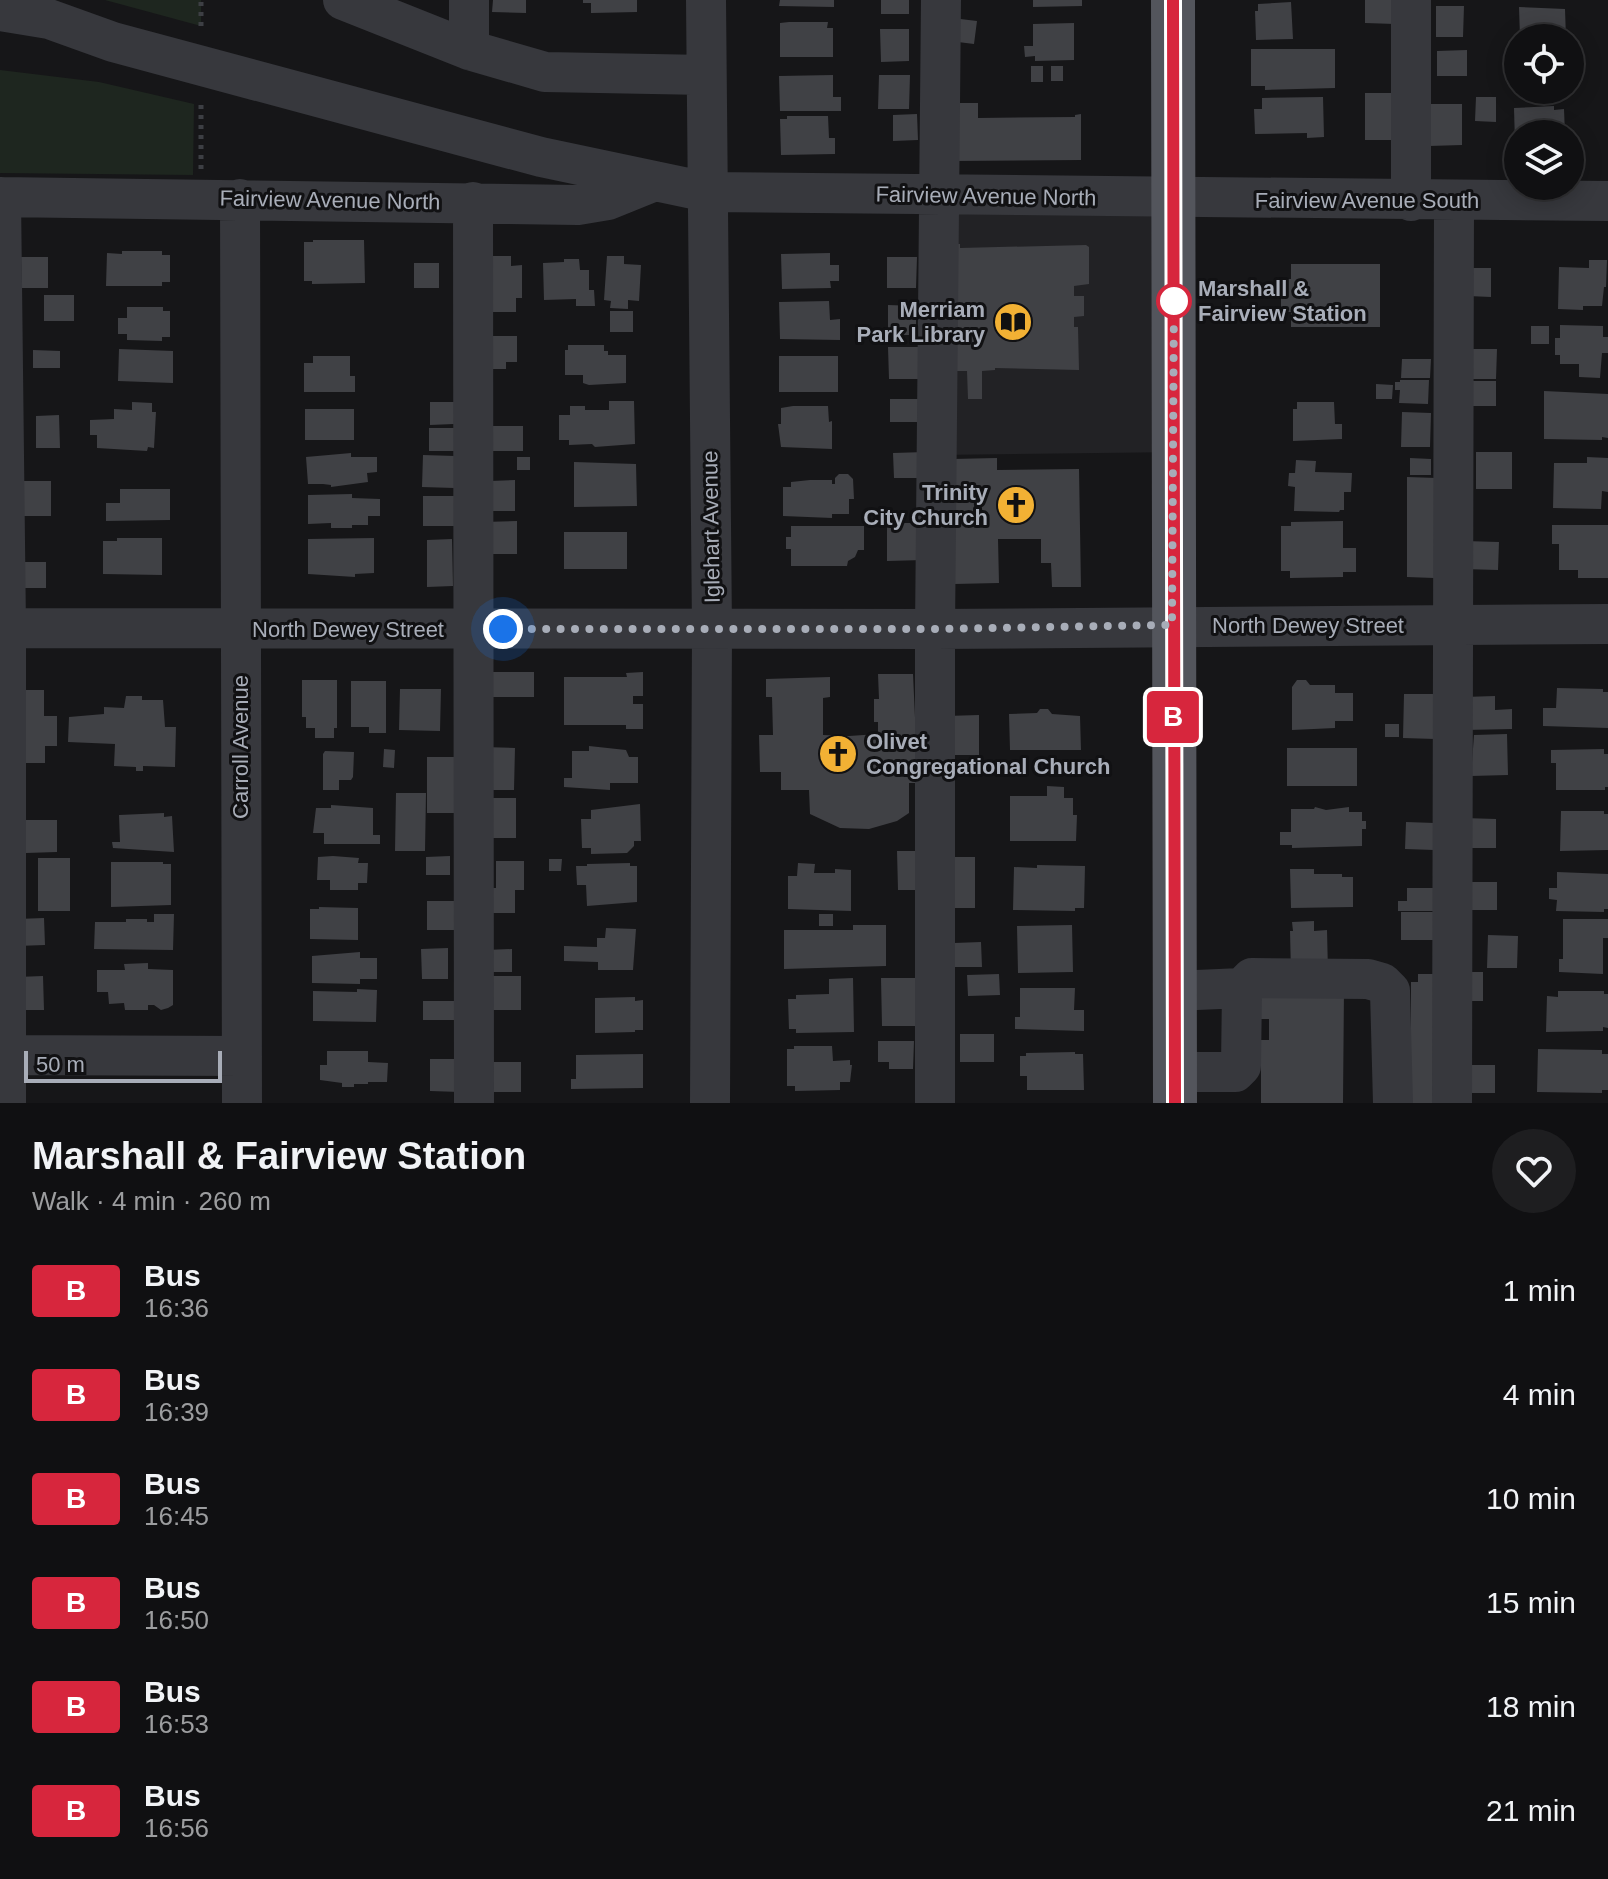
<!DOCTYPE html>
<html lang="en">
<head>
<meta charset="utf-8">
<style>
  body { margin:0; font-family:Arial,sans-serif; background:#1e1e20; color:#f1f3f6; height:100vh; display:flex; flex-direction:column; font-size:30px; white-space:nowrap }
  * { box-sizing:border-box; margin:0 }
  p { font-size:26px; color:#9c9d9f }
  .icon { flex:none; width:44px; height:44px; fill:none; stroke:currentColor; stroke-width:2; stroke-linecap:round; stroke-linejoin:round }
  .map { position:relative; height:1103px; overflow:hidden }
  .details { display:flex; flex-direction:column; background:#101012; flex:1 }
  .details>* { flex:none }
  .badge { padding:0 16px; border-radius:6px; font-size:28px; line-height:52px }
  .buttons { position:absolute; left:1504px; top:24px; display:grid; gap:16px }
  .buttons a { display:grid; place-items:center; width:80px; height:80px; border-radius:50%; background:#101012; box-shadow:0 4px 20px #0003,0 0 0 2px #303032; font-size:40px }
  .scale { position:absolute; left:24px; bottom:20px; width:198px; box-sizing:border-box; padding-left:8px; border:4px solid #a8adb8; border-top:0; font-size:22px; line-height:28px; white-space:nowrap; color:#a8adb8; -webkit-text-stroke:6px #111113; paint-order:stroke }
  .you { position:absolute; width:40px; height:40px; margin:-20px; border:6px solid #fff; border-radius:50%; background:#1a73e8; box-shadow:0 0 0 12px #1a73e833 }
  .map>.badge { position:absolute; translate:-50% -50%; box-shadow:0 0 0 4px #fff }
  .round { display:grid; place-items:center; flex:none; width:84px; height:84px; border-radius:42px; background:#1e1e20 }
  .headline { display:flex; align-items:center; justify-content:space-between; height:136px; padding:0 32px }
  h1 { font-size:38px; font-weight:700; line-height:60px }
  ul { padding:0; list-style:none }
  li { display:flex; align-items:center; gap:24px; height:104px; padding:0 32px }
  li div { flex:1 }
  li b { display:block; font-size:30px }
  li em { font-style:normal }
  li .badge { min-width:88px; font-weight:700; text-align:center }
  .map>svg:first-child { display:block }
  .built { fill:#222225 }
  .green { fill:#1e261f }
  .building { fill:#404145 }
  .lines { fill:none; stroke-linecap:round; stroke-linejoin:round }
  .path { stroke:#3d3f44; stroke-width:5; stroke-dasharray:4 6; stroke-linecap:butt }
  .minor { stroke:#37383d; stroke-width:40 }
  .major { stroke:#53555c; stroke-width:44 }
  .line-casing { stroke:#fff; stroke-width:18 }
  .line { stroke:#d7263d; stroke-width:12 }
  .walk { stroke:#a8adb8; stroke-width:8; stroke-dasharray:0 14.4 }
  .stop-dot { fill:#fff; stroke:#d7263d; stroke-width:4 }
  .labels { text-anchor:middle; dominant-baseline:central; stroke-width:6; stroke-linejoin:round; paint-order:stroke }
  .street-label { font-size:22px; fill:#a8adb8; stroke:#111113 }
  .stop-label { font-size:22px; font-weight:bold; fill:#a8adb8; stroke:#111113; text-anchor:start }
  .poi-label { font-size:22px; font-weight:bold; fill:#a8adb8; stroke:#111113; text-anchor:end }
</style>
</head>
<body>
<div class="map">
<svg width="1608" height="1103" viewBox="0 0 1608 1103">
  <rect width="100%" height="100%" fill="#161618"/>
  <path class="built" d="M1180,199l2,253 -245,3 2,-255z"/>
  <path class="green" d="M105,0h96v26z
    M0,70l99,12 95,22 -1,71 -193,-2z"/>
  <path class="building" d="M493,0h33v13l-34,-1z
    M583,0h54v12l-46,1v-10h-8z
    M780,0h54v7l-55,-1z
    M881,0h28v14h-28z
    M1033,0h49v6l-49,1z
    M1365,0h30v24l-30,-1z
    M1291,2l2,37 -37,1 -1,-29h3v-7z
    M1436,6h28l-1,31h-27z
    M1519,7l46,2 1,29h-46z
    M952,18l25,3 -3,23 -24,-3z
    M789,22h39l-1,6h6v29h-53v-34z
    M1074,23v37l-39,1v-5l-10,1 -1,-11h9v-22z
    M880,29h29v32l-28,1z
    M1251,49h84v39l-70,2v-4h-14z
    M1467,50v26h-30v-25z
    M1514,55h4v33h-4v-4h-7v-12h7z
    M1031,66h12v16h-12z
    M1051,66h12v15h-12z
    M833,75v22h8v14h-61l-1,-35z
    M879,75h31l-1,34h-31z
    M1365,93h31v47h-31z
    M1323,97l1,40 -17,1v-5l-52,1 -1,-25h8v-11z
    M1476,97h20v25l-21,-1z
    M951,103h27v15l97,-1v-2l6,-1v46l-129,1z
    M1428,104h34v41l-33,1z
    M1554,106v4l10,-1 1,25h-47v10h-3l-1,-36z
    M917,114l1,26 -25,1v-26z
    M787,116h41l1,22h6v16l-54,1 -1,-36h7z
    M313,240h51l1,43 -53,1v-3h-8v-39h9z
    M951,244h9v4l126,-3 3,2v37l-15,2v10h10v20l-10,1v10h4l1,43 -84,-2v2l-13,1v28h-14l-1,-28h-15z
    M122,251h40v4h8v27h-8v4h-56l1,-33 15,1z
    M830,253v12h9v16h-9l1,7 -49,1 -1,-35z
    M492,256h19v10l11,-1v33h-6v14h-24z
    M607,256h17v8l17,1 -2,36 -11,-1v9l-18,-1 1,-7 -7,-1z
    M21,257h27v31h-26z
    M887,257h30l-1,31h-29z
    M564,259h15l1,11h9v20h5l1,16h-19v-7l-32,1 -1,-37 21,-1z
    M1589,260h18l-1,27h-2l-2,19h-19v4l-25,-1 1,-42 30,1z
    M414,263h25v25h-25z
    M1291,264h89v63h-89v-15h-10v-33h10z
    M1468,268h23v29l-23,-1z
    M44,295h30v26h-30z
    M829,301l1,19 10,-1v21l-60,-1 -1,-37z
    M888,305l28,1v29h-28z
    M127,307h36v4h7v26h-8v4l-35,-1v-6h-9v-16h9z
    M610,311h23v21h-23z
    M1560,325l43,1v11h5v16h-6l-2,25 -21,-1v-13h-19v-9h-5v-17h5z
    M1531,326h18v18h-18z
    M484,336h33v26h-11v7h-22z
    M568,345h36v6h4v4h18v28l-37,2 -6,-2v-8h-18v-25h3z
    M888,347h32v32h-31z
    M119,349l54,2v32l-55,-2z
    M1466,349h31l-1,30h-30z
    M33,350l27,1v17h-27z
    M313,356h37v20h5v16h-51v-29h9z
    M779,356h59v36h-59z
    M1402,359h29l-1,19h-29z
    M1400,380h29l-1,24 -29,-1 1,-13h-5v-8h5z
    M1469,381h27v25h-28z
    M1376,384l17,1 -1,14h-16z
    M1544,391l64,3v44l-6,-1v3l-58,-1z
    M890,399h29v23h-29z
    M609,401h25l1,43 -40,3 -3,-3 -23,1v-5h-10v-25h11v-9h15v4h24z
    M132,402l20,1v9h4l-2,36 -6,-1 -1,4 -50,-3v-13h-7v-15l24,-1v-10l18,1z
    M430,402h24v22l-24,1z
    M1297,402h37l1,22h7v15l-49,2v-32h4z
    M793,406h35l1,16 3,-1v28l-51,-2 -3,-23h3v-16z
    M305,409h49v31h-49z
    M1402,412l29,1 -1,34h-29z
    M59,415l1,33h-24v-32z
    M489,426h34v25h-34z
    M429,428h26l-1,23h-25z
    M925,452l1,26h-32l-1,-25z
    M1476,452h36v37h-36z
    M351,453v4h26v15l-10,1 1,9 -37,5v-2l-8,-1h-15l-2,-27z
    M423,455l32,1 -1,32 -32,-1z
    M517,457h13v13h-13z
    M1587,457l21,1v34l-6,-1 -1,18 -48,-1 1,-45h33z
    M997,458v12l82,-1 2,118h-29l-1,-24h-10v-24h-43l1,44 -45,1 -2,-125z
    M1410,458l21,1v16h-21z
    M1296,460l20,1 -1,11 37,1 -1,19h-7v18h-4l-1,2 -45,-1 1,-24 -7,-1 1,-13h6z
    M574,462l62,2 1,42 -63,1z
    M839,474h9l5,5 1,20h-5v15h-17v4l-49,-2v-29h8v-5l19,-2h22v4h3v-6z
    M1407,477l30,1 -3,100 -27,-1z
    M515,480v31h-25v-30z
    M17,481h34v35h-34z
    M120,489h50v31l-64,1v-18h14z
    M352,494v4l28,1v17h-12v9h-16v3h-21v-5l-23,1v-29z
    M423,496h31l1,30h-32z
    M517,521v33h-34v-32z
    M1343,521v27h13v24h-13v5l-53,1v-7h-9v-45h10v-4z
    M887,523h37v37l-37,1z
    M1552,525h56v53h-30v-8h-19v-26h-7z
    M791,526h73v24h-6l-3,7 -7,4 -1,5h-56v-17h-5v-12h5z
    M564,532h63v37h-63z
    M117,538h45v37l-59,-1v-33h14z
    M374,538v35l-19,1v3l-47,-3v-35z
    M452,539l1,47 -26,1v-47z
    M1464,541l35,1 -1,28 -35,-1z
    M21,562h25v26h-25z
    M481,672h53v25h-53z
    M643,672v24h-10v8h10v25h-17v-4h-62v-48h63l-1,-4z
    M878,674h35l5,109h-9v30l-12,8 -28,8 -29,-1 -30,-14 -1,-24h-28v-18h-21l-1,-37h14l-1,-38h-6v-18l64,-2v20l-7,1v37l26,1 29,-2v-12h-4v-23h5z
    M302,680h35v48h-3v10h-19v-10h-9v-11h-4z
    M1297,680h9l4,5h25v8h18v28h-18v7l-43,2v-43z
    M351,681h35v52h-17v-6h-18z
    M1557,688l46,1v3h5v36l-65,-2v-18h13z
    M400,689h41l-1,42 -41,-1z
    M17,690h27v26h13v30h-12v17h-28z
    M1404,694h32l-1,45 -32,-1z
    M126,696h16v4h21l2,27h11l-1,40 -32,-1v5h-7v-4l-22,-1 1,-22 -47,-2 1,-25 35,-3v-7l20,1z
    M1495,696v14l17,-1v20l-47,1 -1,-33z
    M1040,709h8l4,5 28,2 1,34h-71l-1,-36 28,-1z
    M979,715v40h-32l-1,-39z
    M1385,724h14v13h-14z
    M1507,734l1,41 -37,1 3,-41z
    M589,746l37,4 3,7h9v26h-28v7l-46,-3v-9h8v-27h17z
    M483,747l32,1 -1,42h-32z
    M1287,748h70v38h-70z
    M384,749l11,1 -1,18 -11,-1z
    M1604,749v5h4v33h-3v3h-49v-27h-5v-13z
    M325,751l29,1 -1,25 -2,3h-12v10h-16v-36z
    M427,757h29v56h-29z
    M1047,786l17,1v11h9v17h4l-1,26h-66v-45h37z
    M396,793h30l-1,58h-30z
    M484,798h32v40h-32z
    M640,804l1,37h-7v5l-7,7 -36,1v-6h-9l-1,-29h10v-9z
    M331,805l42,3v27h7v9h-56v-11h-11l3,-25h15z
    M1315,807l11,3 23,-3v5h13v9h4v8h-4v17l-70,2v-3h-12v-13h11v-23h23z
    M1561,811h43v3h4v36l-48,1z
    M164,813v4l8,-1 2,36 -61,-4 -1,-6h8l-1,-27z
    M1464,818l32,1v29h-32z
    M26,820h31v32l-31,1z
    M1406,822l29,1 -1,27 -29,-1z
    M897,851h18l1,39h-18z
    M333,856l26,2 -1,5h10l-1,20h-9v7h-28v-10h-13l1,-23z
    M450,856v19h-24v-18z
    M943,857h32v51h-32z
    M38,858h32v53h-32z
    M549,859h13l-1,12h-12z
    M496,861h28v29h-9v23h-27v-25h8z
    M111,862h52v2h8v41l-60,2z
    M630,863v3h7v36l-50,4 -1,-21h-9l-1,-19h11v-2z
    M798,863l17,1 -1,9h21v-4l16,1v41l-63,-2v-33h9z
    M1037,865l48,1 -1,42h-9v3l-62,-1 1,-43 23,1z
    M1290,869h24v5h28v3h11v30l-62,1z
    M1557,872l51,2v35h-4v3l-48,-1 1,-11 -8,-1v-11h8z
    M1469,882h28v28h-29z
    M1407,888h27v23h-36v-10h9z
    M427,901h28v29h-28z
    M319,907l39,1v32l-48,-1v-30h9z
    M1401,912h32v28h-32z
    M154,914h20l-1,36 -79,-1 1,-27h31v-3h21v3h7z
    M819,914h14v12h-14z
    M44,918l1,27 -28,1v-27z
    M1563,919h45v19h-5v36l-44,-2v-13h4z
    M1314,921v10l13,-1 1,42 -37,1 -1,-42h3l-1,-9z
    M853,925h33v41l-102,3v-39h69z
    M1072,925l1,47 -55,1 -1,-47z
    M606,928l30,1 -3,41h-35v-8l-34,-1v-15l33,1v-9h8z
    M1488,935l30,1 -1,32h-30z
    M981,942l1,25h-27l-1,-24z
    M448,948v31h-26l-1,-30z
    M512,949v23h-27v-22z
    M360,952v6h17v21h-17v5l-48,-1v-27z
    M148,963v6l25,1v35l-5,3 -7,2 -7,-5h-6v5h-23l-1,-7 -15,1 -1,-12h-11v-22h28l-1,-6z
    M1462,972h21v29h-21z
    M999,974l1,21 -32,1 -1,-21z
    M1418,974h18l2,129h-27v-121h7z
    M43,976l1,34h-27v-33z
    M484,976h37v34h-37z
    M853,978l1,54 -58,1v-4h-7l-1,-30h8v-4l33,-1v-15z
    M881,978h35l1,48h-35z
    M1020,988h55l-1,22h10v21l-69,-2v-12h5z
    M1344,988l-1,115h-82v-63h8v-21h-8v-25z
    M357,989l20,1 -1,32 -63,-1v-30l44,1z
    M1558,991h46v3h4v34l-5,-1v4l-57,1 1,-36 11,1z
    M635,997v4l8,-1v30h-8v2l-40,1v-35z
    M423,1001h31v19h-31z
    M960,1034h34v28h-34z
    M878,1041h36l-1,28h-24v-7h-11z
    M794,1046h38l1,15 17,-1v5h2l-2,17h-10v8l-45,1v-5h-8v-37h7z
    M1538,1049l64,1v4h6v36h-6v3l-65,-1z
    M327,1051h41v11l20,1 -1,19h-19v2h-14v3h-12v-4l-22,-3v-15h7z
    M1075,1052v2h8l1,36h-57v-14h-7v-20h6v-3z
    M643,1054v34l-72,1v-10h5v-24z
    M430,1059h31l-1,33 -30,-1z
    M490,1062h31v30h-31z
    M1469,1065h26v28h-27z"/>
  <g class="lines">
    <path class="path" d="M201,26v-26
      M201,169v-68"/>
    <path class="minor" d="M343,0l126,50 76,22 161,3
      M706,0l6,629 -2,474
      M1411,0v201
      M0,11l49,8 64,23 428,115 166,35 901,9
      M469,50v-50
      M0,197l578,8 30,-5 47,-19
      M1,197l5,431v475
      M240,199l2,904
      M473,202l1,901
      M0,628l935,1 673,-5
      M1174,991l68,-3 10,-10 116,1 14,4 8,8 3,112
      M0,1055l242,1
      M1174,1072h61l6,-6 1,-78
      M935,1103v-474l6,-629
      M1452,1103l2,-902"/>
    <path class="major" d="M1173,0l2,1103"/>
  </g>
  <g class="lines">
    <defs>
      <path id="line" d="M1173,0l2,1103"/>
    </defs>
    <use href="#line" class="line-casing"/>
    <use href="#line" class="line"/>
    <path class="walk" d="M503,629h432l237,-4 2,-335v11"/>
  </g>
  <defs>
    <symbol id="library-disc" viewBox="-11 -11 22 22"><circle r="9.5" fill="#f2b134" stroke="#111113"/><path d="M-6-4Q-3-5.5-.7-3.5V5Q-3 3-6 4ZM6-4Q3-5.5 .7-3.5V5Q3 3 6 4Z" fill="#111"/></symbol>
    <symbol id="church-disc" viewBox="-11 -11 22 22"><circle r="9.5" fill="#f2b134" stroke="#111113"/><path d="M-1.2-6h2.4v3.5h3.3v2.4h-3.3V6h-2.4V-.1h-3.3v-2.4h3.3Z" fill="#111"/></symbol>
  </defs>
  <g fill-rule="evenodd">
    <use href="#library-disc" x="991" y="300" width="44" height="44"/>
    <use href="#church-disc" x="994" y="483" width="44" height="44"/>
    <use href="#church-disc" x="816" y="732" width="44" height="44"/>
  </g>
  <circle class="stop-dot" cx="1174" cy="301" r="16"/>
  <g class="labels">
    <g class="street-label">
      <text transform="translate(986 196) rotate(1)">Fairview Avenue North</text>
      <text transform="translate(330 200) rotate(1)">Fairview Avenue North</text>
      <text x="1367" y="200">Fairview Avenue South</text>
      <text transform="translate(711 527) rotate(-91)">Iglehart Avenue</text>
      <text x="1308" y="625">North Dewey Street</text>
      <text x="348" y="629">North Dewey Street</text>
      <text transform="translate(240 747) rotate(-90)">Carroll Avenue</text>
    </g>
    <g class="stop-label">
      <text x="1198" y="288">Marshall &amp;<tspan x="1198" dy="25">Fairview Station</tspan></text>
    </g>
    <g class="poi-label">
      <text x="985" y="309">Merriam<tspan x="985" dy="25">Park Library</tspan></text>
      <text x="988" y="492">Trinity<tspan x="988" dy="25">City Church</tspan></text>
      <text x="866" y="741" text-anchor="start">Olivet<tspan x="866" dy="25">Congregational Church</tspan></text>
    </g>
  </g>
</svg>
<div class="buttons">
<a><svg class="icon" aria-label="locate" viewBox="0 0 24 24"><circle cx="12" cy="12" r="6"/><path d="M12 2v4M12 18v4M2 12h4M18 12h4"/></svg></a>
<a><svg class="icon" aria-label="layers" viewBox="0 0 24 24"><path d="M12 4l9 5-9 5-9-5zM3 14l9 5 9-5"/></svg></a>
</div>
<div class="scale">50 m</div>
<div class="you" style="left:503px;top:629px"></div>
<b class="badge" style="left:1173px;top:717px;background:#d7263d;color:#fff">B</b>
</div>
<section class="details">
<div class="headline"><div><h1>Marshall &amp; Fairview Station</h1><p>Walk · 4 min · 260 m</p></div><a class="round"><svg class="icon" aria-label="heart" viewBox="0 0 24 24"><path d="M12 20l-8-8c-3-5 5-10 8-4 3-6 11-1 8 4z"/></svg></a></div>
<ul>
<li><span class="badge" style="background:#d7263d;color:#fff">B</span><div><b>Bus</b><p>16:36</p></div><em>1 min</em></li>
<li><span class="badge" style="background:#d7263d;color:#fff">B</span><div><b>Bus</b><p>16:39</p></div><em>4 min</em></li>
<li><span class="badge" style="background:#d7263d;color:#fff">B</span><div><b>Bus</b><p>16:45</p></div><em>10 min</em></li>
<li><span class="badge" style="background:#d7263d;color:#fff">B</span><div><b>Bus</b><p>16:50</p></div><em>15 min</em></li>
<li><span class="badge" style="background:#d7263d;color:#fff">B</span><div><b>Bus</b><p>16:53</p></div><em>18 min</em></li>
<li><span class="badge" style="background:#d7263d;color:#fff">B</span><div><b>Bus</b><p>16:56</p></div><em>21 min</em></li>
</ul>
</section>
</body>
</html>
